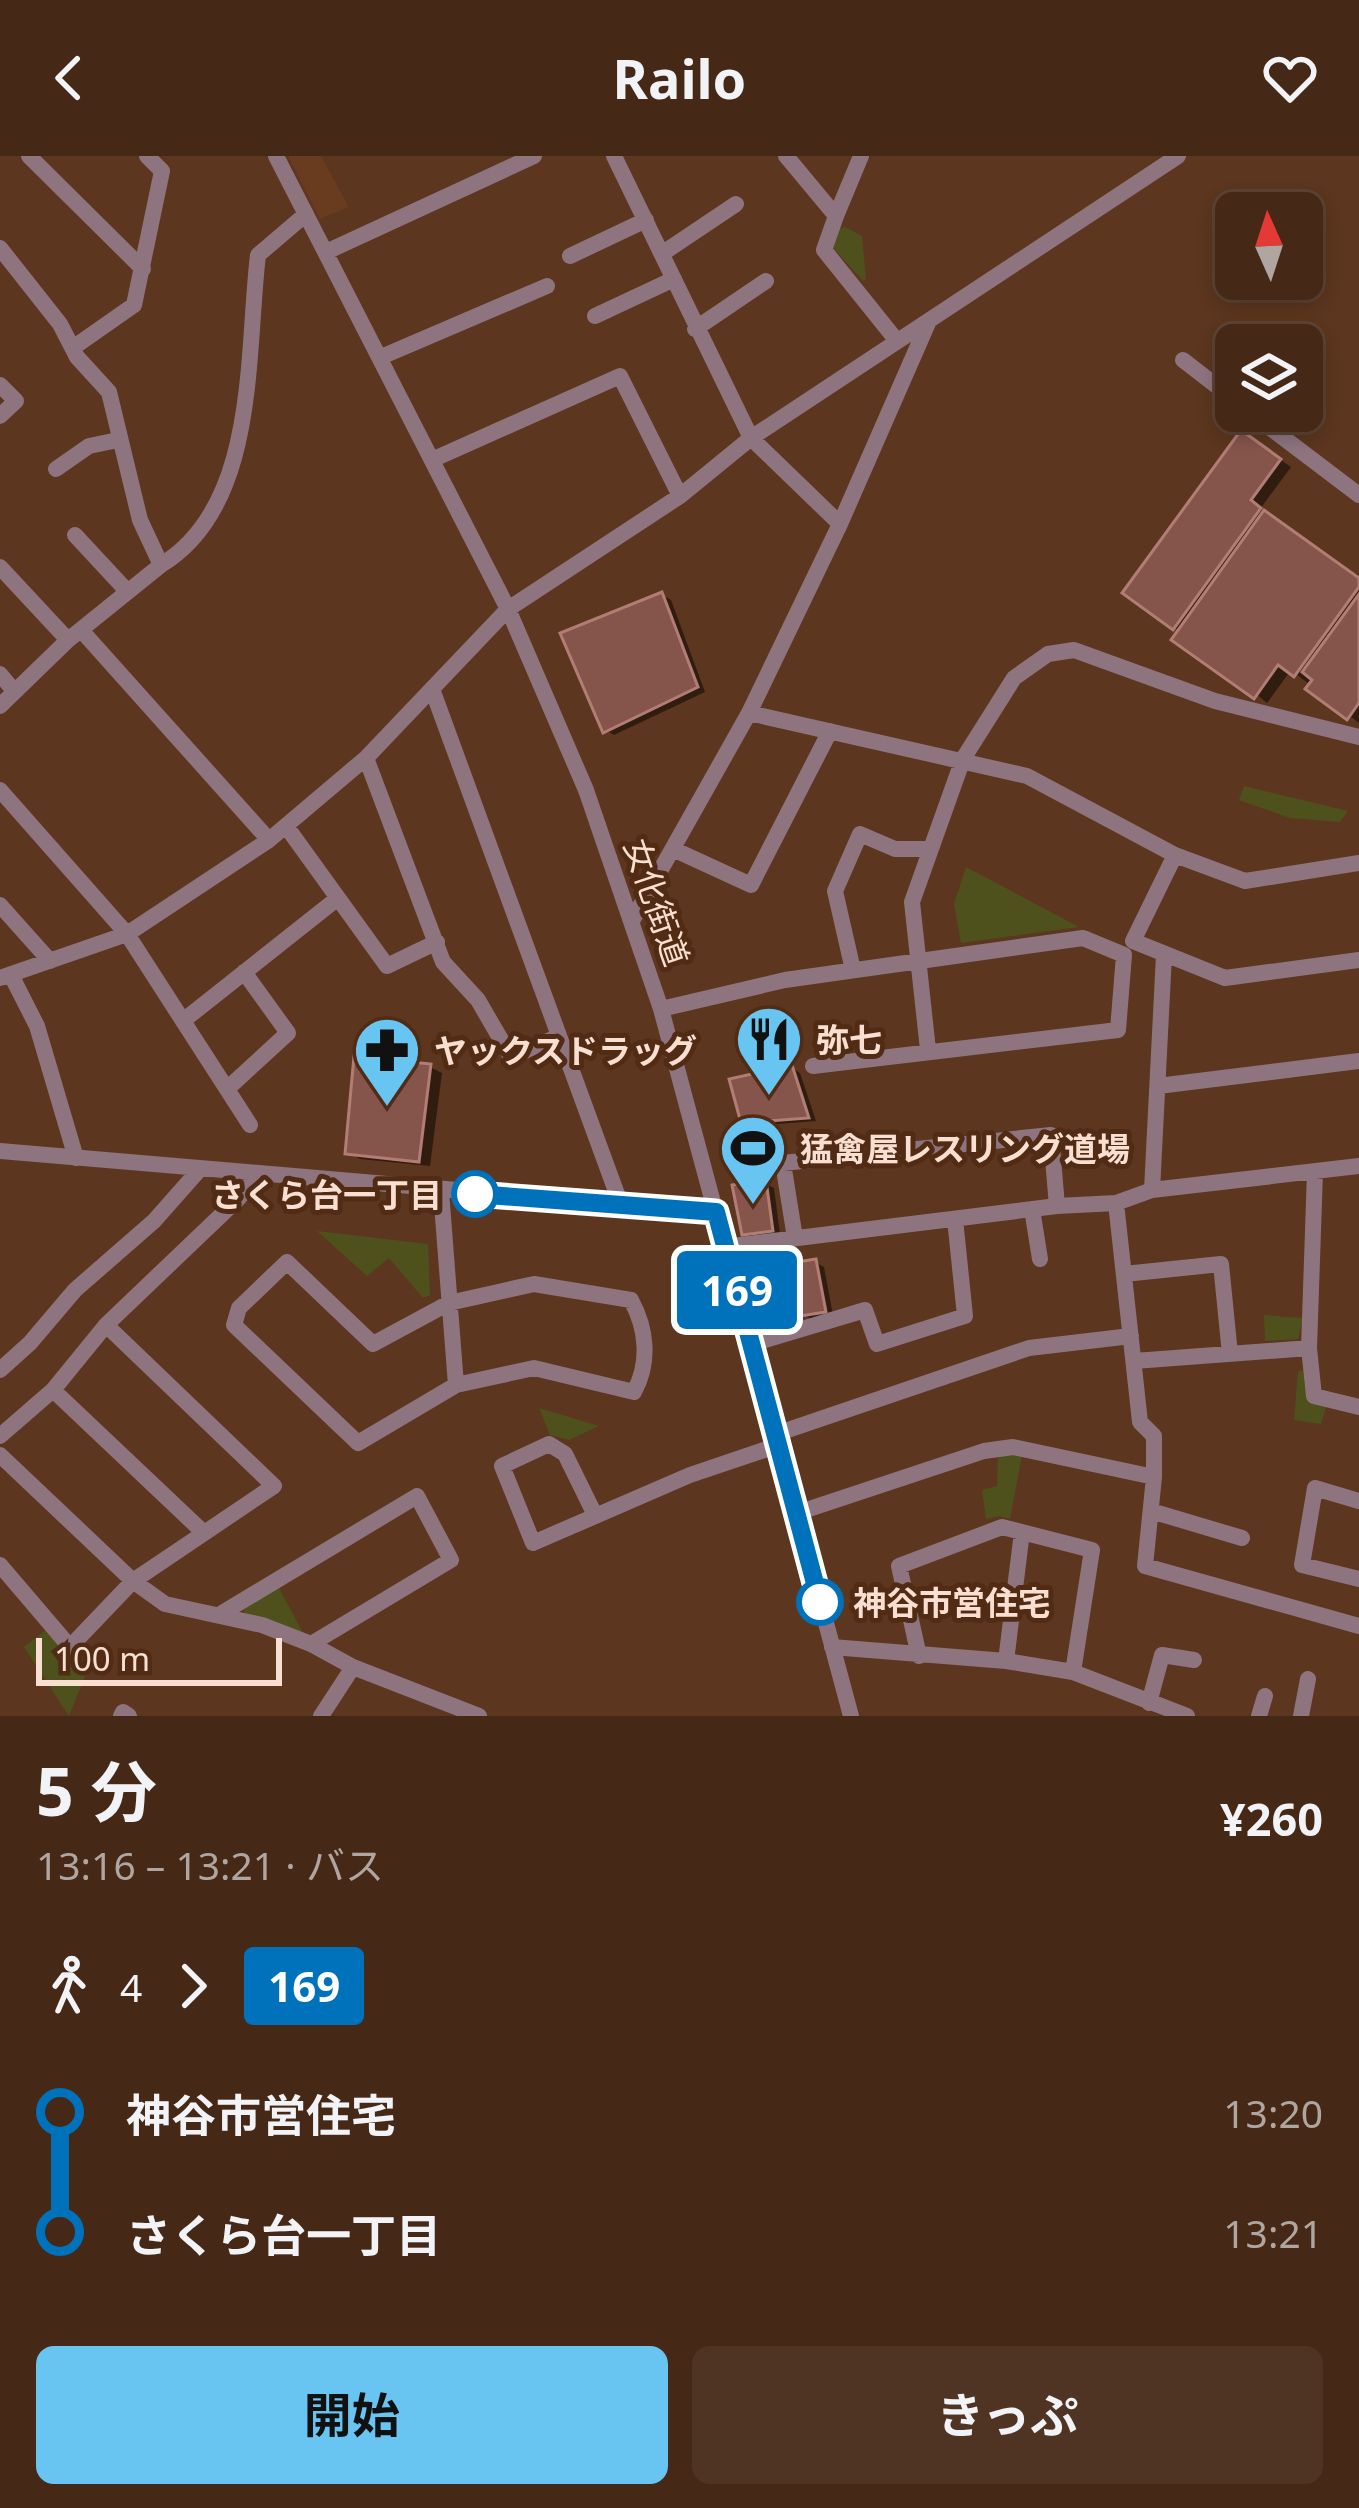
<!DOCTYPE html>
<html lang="ja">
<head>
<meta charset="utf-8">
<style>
  body { margin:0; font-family:"Noto Sans","Noto Sans JP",sans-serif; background:#4f3423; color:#f1f3f6; height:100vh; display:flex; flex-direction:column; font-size:45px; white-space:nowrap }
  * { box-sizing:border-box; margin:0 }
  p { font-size:39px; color:#b0a6a1 }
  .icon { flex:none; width:66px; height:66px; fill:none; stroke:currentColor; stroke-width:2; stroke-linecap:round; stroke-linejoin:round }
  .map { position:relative; height:1560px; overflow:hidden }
  .details { display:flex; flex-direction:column; background:#452816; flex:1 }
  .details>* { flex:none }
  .badge { padding:0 24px; border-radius:9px; font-size:42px; line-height:78px }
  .needle { width:78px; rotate:357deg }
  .fabs { position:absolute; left:1215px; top:36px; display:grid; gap:24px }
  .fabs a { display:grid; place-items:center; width:108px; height:108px; border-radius:18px; background:#452816; box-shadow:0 6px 18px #0003,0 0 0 3px #5d4435; font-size:60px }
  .scale { position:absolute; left:36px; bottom:30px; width:246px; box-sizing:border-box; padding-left:12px; border:6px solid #f8dfd1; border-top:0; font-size:33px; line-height:42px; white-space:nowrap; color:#f8dfd1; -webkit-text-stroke:9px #512b13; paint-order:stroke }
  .map>.badge { position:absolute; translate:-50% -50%; box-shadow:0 0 0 6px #fff }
  .legs { display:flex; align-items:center; gap:18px; height:132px; padding:0 36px; font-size:39px }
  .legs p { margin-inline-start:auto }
  .headline { display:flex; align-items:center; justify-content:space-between; height:204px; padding:0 36px }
  h1 { font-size:66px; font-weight:700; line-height:90px }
  .action { display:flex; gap:24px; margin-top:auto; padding:24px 36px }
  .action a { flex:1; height:138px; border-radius:18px; background:#68c4f0; color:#111; font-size:48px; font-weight:700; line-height:138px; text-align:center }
  .action a+a { background:#4f3423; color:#f1f3f6 }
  ul { padding:0 36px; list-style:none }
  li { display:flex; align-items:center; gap:42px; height:120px; font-size:45px }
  li i { display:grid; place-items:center; width:18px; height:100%; margin:0 15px; background:currentColor }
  li i::after { content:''; width:30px; height:30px; margin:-15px; border:9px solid; border-radius:50%; background:#452816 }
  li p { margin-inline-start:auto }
  li:first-child i { background:linear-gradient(#0000 50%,currentColor 0) }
  li:last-child i { background:linear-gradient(currentColor 50%,#0000 0) }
  header { display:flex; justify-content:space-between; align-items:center; height:156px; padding:0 36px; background:#452816; font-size:54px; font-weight:700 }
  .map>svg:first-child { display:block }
  .built { fill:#693b1f }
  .green { fill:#4f511c }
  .shadow { fill:#0007 }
  .building { fill:#85554c; stroke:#b17d74; stroke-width:3 }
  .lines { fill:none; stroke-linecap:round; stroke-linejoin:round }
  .minor { stroke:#8e747f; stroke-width:16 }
  .line-1-casing { stroke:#fff; stroke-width:27 }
  .line-1 { stroke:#0072bc; stroke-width:18 }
  .stop-1-dot { fill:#fff; stroke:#0072bc; stroke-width:6 }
  .labels { text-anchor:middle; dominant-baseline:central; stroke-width:10; stroke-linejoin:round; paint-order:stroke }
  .street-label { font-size:33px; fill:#f8dfd1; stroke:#512b13 }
  .poi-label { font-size:33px; font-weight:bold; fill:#f8dfd1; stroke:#512b13; text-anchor:start }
  .stop-label { font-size:33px; font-weight:bold; fill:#f8dfd1; stroke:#512b13; text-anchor:end }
</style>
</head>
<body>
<header><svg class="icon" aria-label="back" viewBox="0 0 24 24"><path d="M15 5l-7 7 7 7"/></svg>Railo<svg class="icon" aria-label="heart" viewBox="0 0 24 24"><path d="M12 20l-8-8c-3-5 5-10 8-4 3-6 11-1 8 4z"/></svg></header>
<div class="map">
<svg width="1359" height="1560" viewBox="0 0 1359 1560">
  <rect width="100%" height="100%" fill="#5c361e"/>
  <path class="built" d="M288,0h33l28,51 -29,12z"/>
  <path class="green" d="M845,71l17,9 4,43 -3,2 -30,-33 6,-19z
    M1244,630l104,25 -8,11 -50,-4 -51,-18z
    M966,711l113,60 -118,16 -7,-39z
    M317,1075l111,13 2,51 -7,3 -34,-40 -22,18z
    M1264,1159l39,3 -5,21 -33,2z
    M1303,1214l3,23 20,14 -5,17 -27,-4 4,-49z
    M539,1252l60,18 -30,14 -19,-5z
    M998,1296l24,3 -12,64 -10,-3 -14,3 -4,-29 15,-4z
    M278,1430l25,47 -58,-20 -3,-7z
    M47,1473l39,45 -17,42 -45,-69z"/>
  <path class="shadow" d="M1253,285l38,26 -31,42 99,70v144l-68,-53 -24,33 -93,-76z
    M662,439l9,5 34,92 -91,43 -8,-5z
    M430,911l12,6 -12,93 -70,-7 -12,-7z
    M792,912l8,5 16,48 -64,5 -8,-5z
    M766,1028l8,4 6,46 -27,4 -8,-5z
    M815,1106l9,5 9,48 -22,4 -8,-5z"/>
  <path class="building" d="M1241,274l40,29 -30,41 10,8 -88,122 -51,-37z
    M1264,354l95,68v9l-65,90 -16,-12 -24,34 -83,-59z
    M662,436l36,95 -95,46 -43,-100z
    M1359,438v109l-12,17 -42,-31 7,-9 -10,-8z
    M354,900l77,8 -12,98 -74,-8z
    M792,909l17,53 -68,5 -12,-44z
    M766,1024l7,51 -31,4 -10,-50z
    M816,1103l10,53 -26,4 -9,-53z"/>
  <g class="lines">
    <path class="minor" d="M29,0l114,113
      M276,0l232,453 78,181 75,219 190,707
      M614,0l137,282 89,86
      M786,0l50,60 25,-60
      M836,60l-12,34 73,91
      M0,92l60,76 17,33 32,35 31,128 21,45 -93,75 -68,66
      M326,96l208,-96
      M663,97l73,-49
      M570,100l76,-36
      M595,160l79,-37
      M695,173l71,-48
      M74,191l60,-42 28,-134 -15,-15
      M381,201l166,-71
      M1183,204l53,41
      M0,229l16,16 -16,15
      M1248,255l111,84
      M434,303l186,-83 60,120
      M56,313l33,-23 29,-6
      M75,379l52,56
      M161,409c97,-59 85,-209 97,-310l48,-41
      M0,411l68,73
      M81,474l188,210
      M0,518l14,17
      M432,533l189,516
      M749,557l278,63 148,79 70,26 114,-18
      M366,602l77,204 35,38 33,57 46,-20
      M0,634l127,144 123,191
      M286,670l101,140 50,-24
      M675,694l76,35 79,-154
      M1175,699l-42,86 92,37 134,-18
      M0,749l50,56
      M633,763l116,-206 91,-189 88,-201
      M853,814l-18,-79 25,-57 35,15h36
      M11,819l26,51 39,132
      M0,822l127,-44 142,-94 97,-82 142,-149 172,-113 71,-58 427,-282
      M661,853l124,-29 298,-42 41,17 -6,75 -305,36
      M184,864l154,-122
      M928,894l-16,-148 51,-143 51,-81 34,-24 26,-4 141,51 144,36
      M1158,930l201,-25
      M227,933l61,-56 -44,-61
      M0,995l716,61
      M1315,1016l-6,176 5,48 45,11
      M1152,1034l12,-235
      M441,1035l15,194
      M1116,1047l24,219 14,14v41l-9,89 214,60
      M1032,1053l8,50
      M795,1082l-12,-75 268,-28 6,71
      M725,1091l332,-41 59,-3 36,-13 207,-24
      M287,1106l86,82 76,-41 85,-19 97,16c16,29 19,63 3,92l-100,-24 -78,17 -98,58 -124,-118 5,-17z
      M1124,1118l97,-10 9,90
      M752,1188l113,-34 12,34 88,-28 -10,-97
      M1134,1205l175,-13
      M0,1214l30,-27 45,-53 79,-69 46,-52
      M53,1234l150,142
      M776,1278l253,-86 102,-12
      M0,1280l53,-46 53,-65 132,-126 20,-24
      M0,1299l133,126 32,23 97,21 49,19 42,23 126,49
      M1359,1345l-44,-13 -13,77 57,14
      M1151,1355l91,27
      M797,1357l187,-62 29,-4 141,30
      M595,1359l-30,-61 -16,-10 -47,22 31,77 157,-68 89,-30
      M0,1409l70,82 63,-66 141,-95 -168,-161
      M222,1457l195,-117 34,64 -140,84
      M832,1491l174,14 67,11 114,44
      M919,1500l-20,-90 103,-39 90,23 -19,122
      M1006,1505l16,-129
      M1149,1547l13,-48 32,5
      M121,1560l2,-4 6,4
      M321,1560l32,-49
      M1259,1560l6,-20
      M1301,1560l7,-37"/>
  </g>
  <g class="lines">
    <defs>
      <path id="line-1" d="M475,1038l241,18 104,390"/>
    </defs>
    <use href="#line-1" class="line-1-casing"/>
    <use href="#line-1" class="line-1"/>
  </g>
  <defs>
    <symbol id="restaurant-pin" viewBox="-11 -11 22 30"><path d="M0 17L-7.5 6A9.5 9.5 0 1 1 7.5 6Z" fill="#68c4f0" stroke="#512b13"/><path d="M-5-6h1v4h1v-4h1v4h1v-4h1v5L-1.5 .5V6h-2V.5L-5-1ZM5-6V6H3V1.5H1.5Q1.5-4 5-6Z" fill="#111"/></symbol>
    <symbol id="pharmacy-pin" viewBox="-11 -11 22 30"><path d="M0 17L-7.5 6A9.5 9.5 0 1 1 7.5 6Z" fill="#68c4f0" stroke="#512b13"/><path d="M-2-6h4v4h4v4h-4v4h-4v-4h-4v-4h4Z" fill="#111"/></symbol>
    <symbol id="stadium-pin" viewBox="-11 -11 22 30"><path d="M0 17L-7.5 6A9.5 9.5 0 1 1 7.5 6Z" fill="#68c4f0" stroke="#512b13"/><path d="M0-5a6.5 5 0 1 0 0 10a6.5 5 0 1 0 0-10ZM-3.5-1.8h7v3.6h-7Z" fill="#111"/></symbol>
  </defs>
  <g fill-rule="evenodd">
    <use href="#restaurant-pin" x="731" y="845" width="76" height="104"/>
    <use href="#pharmacy-pin" x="349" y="856" width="76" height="104"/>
    <use href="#stadium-pin" x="715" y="954" width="76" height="104"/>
  </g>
  <g class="stop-1-dot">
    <circle cx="475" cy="1038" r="21"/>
    <circle cx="820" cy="1446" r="21"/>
  </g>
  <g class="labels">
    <g class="street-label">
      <text transform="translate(657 746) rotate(71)">女化街道</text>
    </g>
    <g class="poi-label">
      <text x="816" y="883">弥七</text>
      <text x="434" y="894">ヤックスドラッグ</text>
      <text x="800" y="992">猛禽屋レスリング道場</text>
    </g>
    <g class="stop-label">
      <text x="442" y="1038">さくら台一丁目</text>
      <text x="853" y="1446" text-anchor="start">神谷市営住宅</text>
    </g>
  </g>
</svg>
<div class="fabs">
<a><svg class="needle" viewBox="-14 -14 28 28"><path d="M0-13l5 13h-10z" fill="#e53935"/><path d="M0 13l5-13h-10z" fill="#b0a6a1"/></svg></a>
<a><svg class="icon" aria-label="layers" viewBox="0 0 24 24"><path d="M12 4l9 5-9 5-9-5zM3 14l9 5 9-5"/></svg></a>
</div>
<div class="scale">100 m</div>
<b class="badge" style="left:737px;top:1134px;background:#0072bc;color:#fff">169</b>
</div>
<section class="details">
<div class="headline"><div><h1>5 分</h1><p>13:16 – 13:21 · バス</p></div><b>¥260</b></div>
<div class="legs"><svg class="icon" aria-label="walk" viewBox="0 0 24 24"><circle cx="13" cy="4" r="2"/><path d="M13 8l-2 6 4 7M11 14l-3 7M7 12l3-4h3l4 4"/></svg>4<svg class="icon" aria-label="forward" viewBox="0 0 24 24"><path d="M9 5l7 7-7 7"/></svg><b class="badge" style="background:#0072bc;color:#fff">169</b></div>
<ul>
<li><i style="color:#0072bc"></i><b>神谷市営住宅</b><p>13:20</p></li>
<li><i style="color:#0072bc"></i><b>さくら台一丁目</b><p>13:21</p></li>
</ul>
<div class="action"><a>開始</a><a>きっぷ</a></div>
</section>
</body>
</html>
